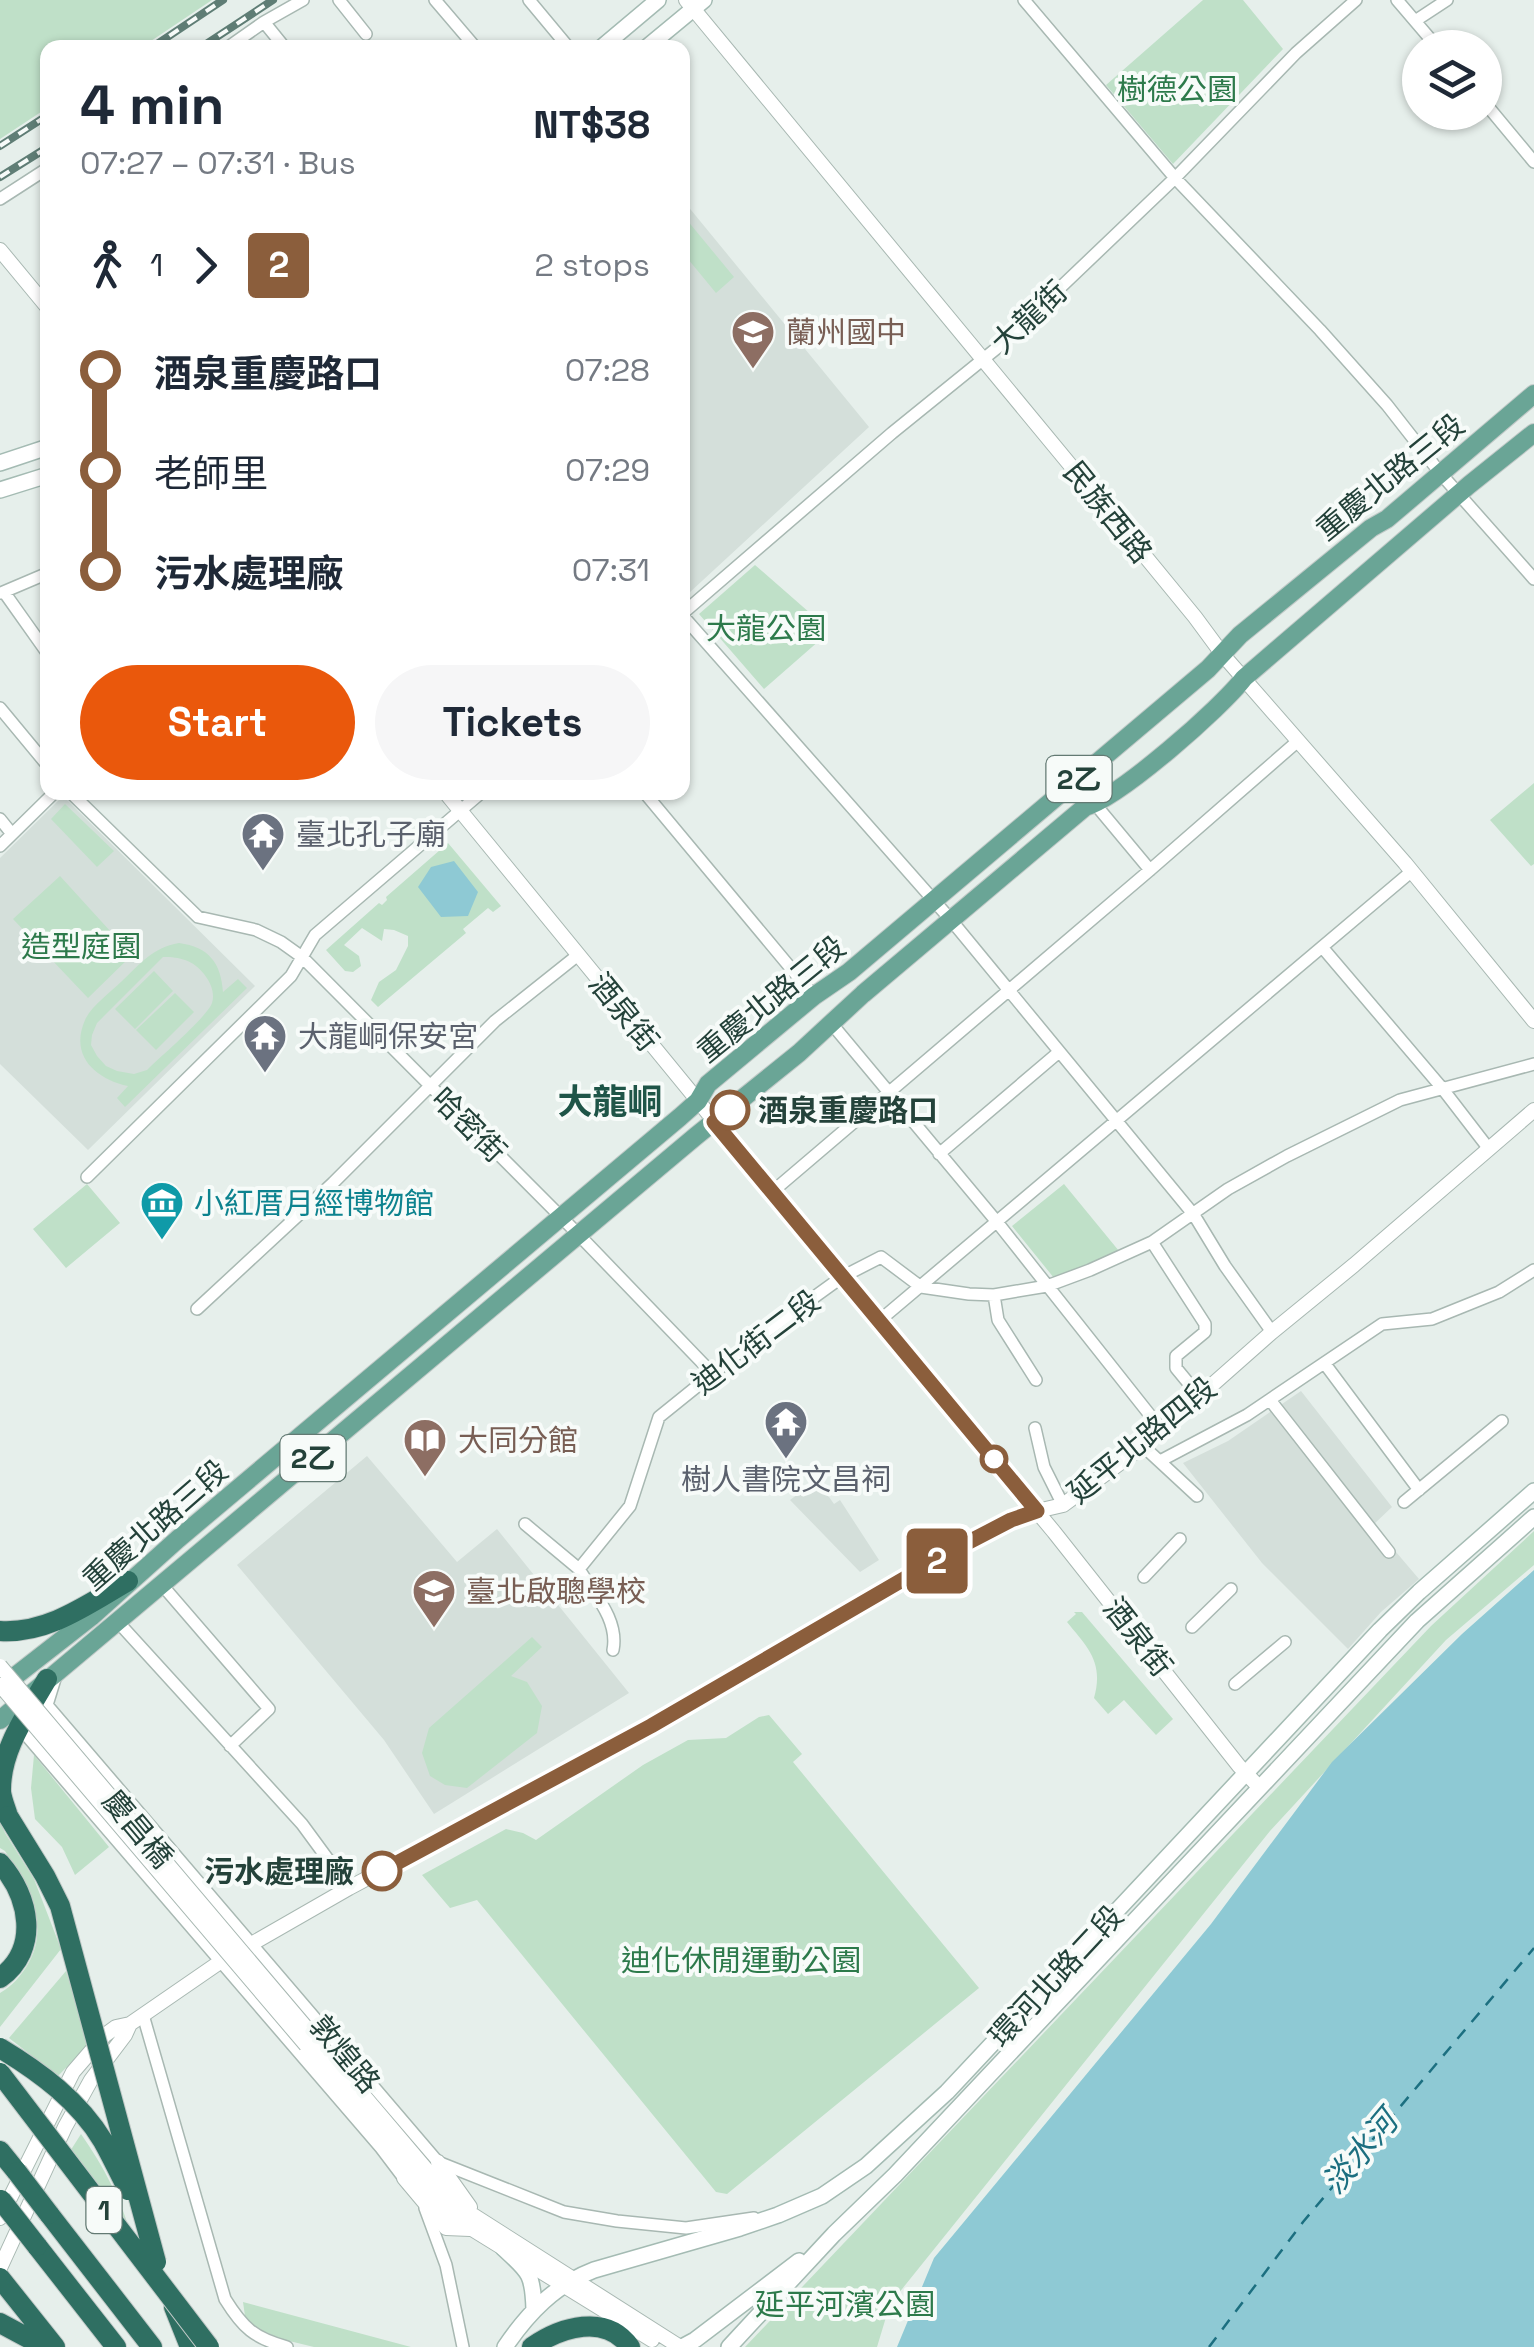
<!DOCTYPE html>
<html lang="en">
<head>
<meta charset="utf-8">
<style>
  body { margin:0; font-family:"Space Grotesk","Noto Sans TC",sans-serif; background:#f6f6f7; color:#1f2937; height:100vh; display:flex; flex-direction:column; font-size:38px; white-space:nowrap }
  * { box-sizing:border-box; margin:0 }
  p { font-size:32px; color:#747a83 }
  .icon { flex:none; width:55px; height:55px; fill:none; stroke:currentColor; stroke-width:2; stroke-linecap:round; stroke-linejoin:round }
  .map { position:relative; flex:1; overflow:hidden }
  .drawer { position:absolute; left:40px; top:40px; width:650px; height:760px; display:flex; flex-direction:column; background:#fff; border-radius:20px; box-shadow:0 2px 8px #0004 }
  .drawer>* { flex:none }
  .badge { padding:0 20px; border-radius:8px; font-size:35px; line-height:65px }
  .buttons { position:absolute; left:1402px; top:30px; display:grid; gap:20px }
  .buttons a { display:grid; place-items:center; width:100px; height:100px; border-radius:50%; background:#fff; box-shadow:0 2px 8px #0004; font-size:50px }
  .map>.badge { position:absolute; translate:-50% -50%; box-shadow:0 0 0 5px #fff }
  .legs { display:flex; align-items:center; gap:15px; height:110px; padding:0 40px; font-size:32px }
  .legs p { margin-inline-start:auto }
  .summary { display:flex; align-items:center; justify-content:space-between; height:170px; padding:0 40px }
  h1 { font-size:55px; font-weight:600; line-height:75px }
  .action { display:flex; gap:20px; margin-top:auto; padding:20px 40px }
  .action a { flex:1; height:115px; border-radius:60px; background:#ea580c; color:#fff; font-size:40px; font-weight:600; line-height:115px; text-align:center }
  .action a+a { background:#f6f6f7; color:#1f2937 }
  ul { padding:0 40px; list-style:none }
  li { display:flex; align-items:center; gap:35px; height:100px; font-size:38px }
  li i { display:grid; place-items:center; width:15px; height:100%; margin:0 12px; background:currentColor }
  li i::after { content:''; width:25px; height:25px; margin:-12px; border:8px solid; border-radius:50%; background:#fff }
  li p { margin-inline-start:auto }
  li:first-child i { background:linear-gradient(#0000 50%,currentColor 0) }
  li:last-child i { background:linear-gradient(currentColor 50%,#0000 0) }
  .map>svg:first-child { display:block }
  .built { fill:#d4dfda }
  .green { fill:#bfe0c8; fill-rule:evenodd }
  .water { fill:#8ec9d4 }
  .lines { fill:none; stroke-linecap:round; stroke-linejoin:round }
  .ferry { stroke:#1c6f80; stroke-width:2.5; stroke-dasharray:12 10; stroke-linecap:butt }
  .minor-casing { stroke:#a8b8b2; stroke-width:14 }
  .tertiary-casing { stroke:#a8b8b2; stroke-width:16 }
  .secondary-casing { stroke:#a4bbb3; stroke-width:18 }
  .primary-casing { stroke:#c2cac8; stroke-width:20 }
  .motorway-casing { stroke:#c2cac8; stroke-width:22 }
  .minor { stroke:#fff; stroke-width:11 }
  .tertiary { stroke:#fff; stroke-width:14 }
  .secondary { stroke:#fff; stroke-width:15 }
  .primary { stroke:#6aa596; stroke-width:18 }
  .motorway { stroke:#2f6f62; stroke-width:20 }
  .rail-casing { stroke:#5f7d75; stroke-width:8 }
  .rail { stroke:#f7fbf9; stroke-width:4; stroke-dasharray:11; stroke-linecap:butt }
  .tertiary-bridge-casing { stroke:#a8b8b2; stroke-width:16; stroke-linecap:butt }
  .motorway-bridge-casing { stroke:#c2cac8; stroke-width:22; stroke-linecap:butt }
  .tertiary-bridge { stroke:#fff; stroke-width:14 }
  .motorway-bridge { stroke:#2f6f62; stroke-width:20 }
  .line-1-casing { stroke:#fff; stroke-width:22 }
  .line-1 { stroke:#8b5e3c; stroke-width:15 }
  .stop-1-dot { fill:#fff; stroke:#8b5e3c; stroke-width:5 }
  .labels { text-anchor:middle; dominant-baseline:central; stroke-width:8; stroke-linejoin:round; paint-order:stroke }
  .shield { fill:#f7fbf9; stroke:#637a73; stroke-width:2.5 }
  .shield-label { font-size:28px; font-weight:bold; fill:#24423a }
  .park-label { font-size:30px; fill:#2d7a4b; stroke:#f7fbf9 }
  .street-label { font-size:30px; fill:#24423a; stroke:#f7fbf9 }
  .education-label { font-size:30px; fill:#785e54; stroke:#f7fbf9; text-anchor:start }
  .worship-label { font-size:30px; fill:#5b616d; stroke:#f7fbf9; text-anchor:start }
  .stop-label { font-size:30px; font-weight:bold; fill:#24423a; stroke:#f7fbf9; text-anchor:start }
  .culture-label { font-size:30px; fill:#0d838f; stroke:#f7fbf9; text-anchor:start }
  .water-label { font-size:32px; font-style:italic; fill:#1c6f80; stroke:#f7fbf9 }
  .quarter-label { font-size:35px; font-weight:bold; fill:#1f5548; stroke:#f7fbf9 }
</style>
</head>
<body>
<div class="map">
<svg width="1534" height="2347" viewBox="0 0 1534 2347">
  <rect width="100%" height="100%" fill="#e6efeb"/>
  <path class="built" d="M682,199l187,228 -180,166 -7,-8z
    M63,796l192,190 -167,164 -88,-86v-206z
    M1301,1391l91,116 -19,18 46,54 -38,33 -33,37 -86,-86 -79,-100 45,-22z
    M367,1456l90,106 40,-33 132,164 -195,121 -50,-74 -147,-175z
    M817,1480l17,24 6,-4 39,60 -19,12 -70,-72z"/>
  <path class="green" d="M0,0h212l-70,47 -94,1 -1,60 -47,31z
    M1203,0h40l40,49 -110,115 -67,-79z
    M682,214l52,63 -18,16 -33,-40z
    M755,565l55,48 10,27 -56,49 -65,-75z
    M1534,783v81l-3,2 -41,-46z
    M65,804l49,47 -17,16 -46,-48z
    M448,843l53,63 -8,6 -5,-4 -25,21 3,4 -88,74 -7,-7 8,-18 17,-12 12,-24v-10l-14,-6 -10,-1 -2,12 -20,-13 -18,17 15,11 2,10 -8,6 -8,-1 -19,-21 53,-47 3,2 5,-5 -1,-3z
    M60,876l72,79 -44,43 -75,-79z
    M179,943c30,4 42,20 44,49l15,-13 9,9 -122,119 -8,-9 11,-12c-32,-7 -59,-30 -43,-66 6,-14 26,-28 37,-39 19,-18 30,-33 57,-38zM163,957c17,0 30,3 41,17 7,9 11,19 8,29 -5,14 -52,54 -65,67l-13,4 -17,-3 -11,-5 -9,-10 -6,-11 1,-10 5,-12z
    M154,971l19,20 -38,38 -20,-20z
    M175,993l19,19 -38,38 -20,-20z
    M87,1184l33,39 -54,45 -33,-39z
    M1064,1184l55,67 -65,27 -42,-52z
    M1534,1531v34l-88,75 -176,191 -380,473 -13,43h-132l686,-721z
    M1074,1612h8l91,107 -17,16 -32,-35 -16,14 -14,-16c10,-36 -6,-50 -27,-76l9,-8z
    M532,1637l10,10 -31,29 16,6 15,24 -5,27 -70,55 -22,-3 -15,-9 -8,-23 7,-25z
    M769,1715l33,39 -9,8 186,226 -252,206 -11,-2 -239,-292 -27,8 -28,-33 84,-46 17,4 13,7 107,-75 45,-25 38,-2 33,-21z
    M34,1755l75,92 -34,28 -13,-28 -27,-28 -4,-31z
    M0,1821l5,12 29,46 27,70 -61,78v-34c12,-7 21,-17 28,-29 23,-40 -1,-78 -23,-113l-5,-3z
    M66,1971l23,73 -31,32 -49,-38z
    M81,2134c23,33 41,67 52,107l-66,-85z
    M243,2302l168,45h-97l-33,-8 -35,-16z"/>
  <path class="water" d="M454,861l24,31 -10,24 -27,1 -23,-30 13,-20z
    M1534,1570v777h-637l37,-89 277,-334 121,-162 130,-128z"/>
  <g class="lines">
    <path class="ferry" d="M1209,2347l94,-125 231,-274"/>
    <defs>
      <path id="minor" d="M339,0l27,34
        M435,0l41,48
        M529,0l40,48
        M1024,0l151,178 145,152 67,75 54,69 93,105
        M1397,0l41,48
        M1415,21l32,-21
        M264,22l21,26
        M227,48l37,-26 39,-22
        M1485,103l49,59
        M0,199l48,-31
        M4,592l44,62
        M1,593l47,-20
        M682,614l210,-181 105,-85 178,-170 121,-125 60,-53
        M682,615l269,305 243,295 31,51 47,66
        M0,708l48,58
        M70,792l128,125 58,13 25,12 21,15 276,277 134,139
        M644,792l170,204
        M1095,804l55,66
        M0,819l12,15
        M0,846l55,-54
        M1322,947l120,141 47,61
        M831,1023l166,199 164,207
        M939,1154l120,-102
        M87,1177l204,-201 24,-41 167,-143
        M772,1192l378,-322 148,-129
        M1152,1242l53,82v8l-29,24v12l23,28
        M994,1295l4,25 38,60
        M197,1309l136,-126 162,-162 83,-66
        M879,1321l533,-450
        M1325,1364l94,126
        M1270,1400l119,152
        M1035,1428l9,39 19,38
        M1143,1446l54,50
        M1160,1461l87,-46 135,-91 50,-5 67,-27 35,-22
        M1404,1502l98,-81
        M525,1524l54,45
        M1144,1577l36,-38
        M162,1585l107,124 -39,37
        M118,1622l184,202 47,64
        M1192,1627l39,-38
        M613,1650c6,-30 -19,-56 -34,-81l51,-63 29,-89 93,-75 90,-65 39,-20 40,30 48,7 25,1 53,-9 43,-16 62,-28 76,-53 59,-33 113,-56 134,-36
        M55,1679l-8,26 391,457 126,50 53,9 69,7 68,-10
        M1235,1684l50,-42
        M26,1735l355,413 28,37
        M143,2015l82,284c18,29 29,39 62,48
        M425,2208l21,57 17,82"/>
      <path id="tertiary" d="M686,0l404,489 105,128 28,38 182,208 129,158
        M0,250l48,58
        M445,792l403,492 206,248 185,234 20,21
        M315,2038l122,144 28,28 215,137
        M306,2045l138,164 28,20 180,111
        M438,2162l32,45
        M404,2178l42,50 24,1
        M0,2218l73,-146 32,-37 11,-8 14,-3 90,-62 129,-74 302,-161 308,-180 52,-27 26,-9 26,-6 80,-59 129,-114 82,-67 180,-155
        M0,2268l65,-141 26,-47 34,-45 5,-11"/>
      <path id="secondary" d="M601,48l57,-48
        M646,48l58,-48
        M0,463l48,-16
        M0,490l48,-15
        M503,2248c26,24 30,25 31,62
        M505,2347c23,-34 50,-62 89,-77l146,-42 38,-13 44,-19 44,-30 81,-74 433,-462 39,-38 115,-101
        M682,2347l13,-7 104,-79
        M729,2347l105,-113 61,-59 522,-554 117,-104"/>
      <path id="primary" d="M0,1688l91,-71 87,-78 502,-422 18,-16 10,-17 106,-88 35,-24 359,-303 32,-34 131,-107 16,-9 147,-125
        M0,1720l696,-584 103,-83 64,-59 222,-187c35,-10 136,-99 159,-129l225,-193 65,-52"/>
      <path id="motorway" d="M0,1631c48,3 88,-27 128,-50
        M8,1816c-2,-7 -6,-16 -7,-24 -1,-42 26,-78 46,-113
        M0,1863c30,34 40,86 0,115
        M0,2151l17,21
        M49,2214l103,133
        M37,2246l79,101
        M0,2278l55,69
        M174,2307l16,40
        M0,2323l45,24
        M532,2347c29,-20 74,-34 98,0"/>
    </defs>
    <use href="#minor" class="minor-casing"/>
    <use href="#tertiary" class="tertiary-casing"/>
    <use href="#secondary" class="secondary-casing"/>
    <use href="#primary" class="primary-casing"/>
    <use href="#motorway" class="motorway-casing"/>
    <use href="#minor" class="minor"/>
    <use href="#tertiary" class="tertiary"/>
    <use href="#secondary" class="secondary"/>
    <use href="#primary" class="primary"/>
    <use href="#motorway" class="motorway"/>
    <defs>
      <path id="rail" d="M151,48l72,-48
        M200,48l73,-48
        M0,146l48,-31
        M0,177l48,-30"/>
    </defs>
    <use href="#rail" class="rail-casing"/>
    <use href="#rail" class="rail"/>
    <defs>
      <path id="tertiary-bridge" d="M0,1666l315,372
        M0,1685l306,360"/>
      <path id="motorway-bridge" d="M8,1816l37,60 15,30 96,356
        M0,2048c40,24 79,53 103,93 9,16 17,33 25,49
        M0,2073l209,274
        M17,2172l32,42
        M1,2200l36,46"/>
    </defs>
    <use href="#tertiary-bridge" class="tertiary-bridge-casing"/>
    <use href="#motorway-bridge" class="motorway-bridge-casing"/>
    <use href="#tertiary-bridge" class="tertiary-bridge"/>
    <use href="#motorway-bridge" class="motorway-bridge"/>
  </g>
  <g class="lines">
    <defs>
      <path id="line-1" d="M382,1871l269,-145 308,-179 52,-27 26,-9 -323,-389 16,-12"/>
    </defs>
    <use href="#line-1" class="line-1-casing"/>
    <use href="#line-1" class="line-1"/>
  </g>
  <defs>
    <symbol id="school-pin" viewBox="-11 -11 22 30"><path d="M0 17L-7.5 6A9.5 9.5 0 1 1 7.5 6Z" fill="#8d6e63" stroke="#f7fbf9"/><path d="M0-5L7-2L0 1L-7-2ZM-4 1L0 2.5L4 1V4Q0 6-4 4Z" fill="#fff"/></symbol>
    <symbol id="temple-pin" viewBox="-11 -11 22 30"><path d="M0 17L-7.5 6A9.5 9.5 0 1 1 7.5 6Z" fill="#6b7280" stroke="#f7fbf9"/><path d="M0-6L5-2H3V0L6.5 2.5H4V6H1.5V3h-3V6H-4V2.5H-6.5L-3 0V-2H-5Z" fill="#fff"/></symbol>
    <symbol id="museum-pin" viewBox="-11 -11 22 30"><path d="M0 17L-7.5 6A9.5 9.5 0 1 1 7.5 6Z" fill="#0f9aa8" stroke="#f7fbf9"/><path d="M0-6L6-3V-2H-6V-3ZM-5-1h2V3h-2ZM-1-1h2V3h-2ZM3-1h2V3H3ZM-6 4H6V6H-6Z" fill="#fff"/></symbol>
    <symbol id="library-pin" viewBox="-11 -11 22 30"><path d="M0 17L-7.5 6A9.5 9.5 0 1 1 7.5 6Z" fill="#8d6e63" stroke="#f7fbf9"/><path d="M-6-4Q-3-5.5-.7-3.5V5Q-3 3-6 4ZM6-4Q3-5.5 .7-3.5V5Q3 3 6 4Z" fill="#fff"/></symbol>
  </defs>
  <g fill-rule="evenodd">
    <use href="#school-pin" x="728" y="307" width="50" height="68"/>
    <use href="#temple-pin" x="238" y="809" width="50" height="68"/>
    <use href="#temple-pin" x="240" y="1011" width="50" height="68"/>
    <use href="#museum-pin" x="137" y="1178" width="50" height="68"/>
    <use href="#temple-pin" x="761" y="1397" width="50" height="68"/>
    <use href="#library-pin" x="400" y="1415" width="50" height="68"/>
    <use href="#school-pin" x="409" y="1566" width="50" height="68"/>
  </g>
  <g class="stop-1-dot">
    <circle cx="730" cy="1110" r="18"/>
    <circle cx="994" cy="1459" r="12"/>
    <circle cx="382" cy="1871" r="18"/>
  </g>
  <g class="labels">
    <g class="shield">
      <rect x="1046.5" y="756" width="65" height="46" rx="8"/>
      <rect x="280.5" y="1435" width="65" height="46" rx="8"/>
      <rect x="86.5" y="2187" width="35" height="46" rx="8"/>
    </g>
    <g class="shield-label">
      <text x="1079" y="779">2乙</text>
      <text x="313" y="1458">2乙</text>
      <text x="104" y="2210">1</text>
    </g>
    <g class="park-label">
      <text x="1177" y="89">樹德公園</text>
      <text x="766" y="628">大龍公園</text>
      <text x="81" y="946">造型庭園</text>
      <text x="741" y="1960">迪化休閒運動公園</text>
      <text x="845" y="2304">延平河濱公園</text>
    </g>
    <g class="street-label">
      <text transform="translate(1029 317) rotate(-43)">大龍街</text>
      <text transform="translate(1390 477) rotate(-39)">重慶北路三段</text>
      <text transform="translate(1108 512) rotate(51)">民族西路</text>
      <text transform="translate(771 999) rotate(-39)">重慶北路三段</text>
      <text transform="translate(624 1012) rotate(51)">酒泉街</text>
      <text transform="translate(469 1125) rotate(45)">哈密街</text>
      <text transform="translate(756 1342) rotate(-37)">迪化街二段</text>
      <text transform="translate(1142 1440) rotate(-39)">延平北路四段</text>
      <text transform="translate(155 1525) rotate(-41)">重慶北路三段</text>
      <text transform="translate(1138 1637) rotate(52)">酒泉街</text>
      <text transform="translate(138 1829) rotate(50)">慶昌橋</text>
      <text transform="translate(1056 1976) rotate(-47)">環河北路二段</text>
      <text transform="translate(345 2054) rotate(50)">敦煌路</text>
    </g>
    <g class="education-label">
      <text x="786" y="332">蘭州國中</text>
      <text x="458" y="1440">大同分館</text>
      <text x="466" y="1591">臺北啟聰學校</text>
    </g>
    <g class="worship-label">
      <text x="296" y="834">臺北孔子廟</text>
      <text x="298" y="1036">大龍峒保安宮</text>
      <text x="786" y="1479" text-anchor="middle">樹人書院文昌祠</text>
    </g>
    <g class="stop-label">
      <text x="758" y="1110">酒泉重慶路口</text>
      <text x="354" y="1871" text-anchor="end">污水處理廠</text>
    </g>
    <g class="culture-label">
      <text x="194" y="1203">小紅厝月經博物館</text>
    </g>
    <g class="water-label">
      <text transform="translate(1360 2152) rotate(-50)">淡水河</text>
    </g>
    <g class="quarter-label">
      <text x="610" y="1102">大龍峒</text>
    </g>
  </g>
</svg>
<div class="buttons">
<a><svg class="icon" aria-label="layers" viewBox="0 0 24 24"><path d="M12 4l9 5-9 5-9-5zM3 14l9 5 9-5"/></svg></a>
</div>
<b class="badge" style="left:937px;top:1561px;background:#8b5e3c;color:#fff">2</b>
<section class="drawer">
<div class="summary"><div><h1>4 min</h1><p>07:27 – 07:31 · Bus</p></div><b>NT$38</b></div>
<div class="legs"><svg class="icon" aria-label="walk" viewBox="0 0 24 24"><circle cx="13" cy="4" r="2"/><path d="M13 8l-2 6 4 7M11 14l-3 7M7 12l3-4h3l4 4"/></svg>1<svg class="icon" aria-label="forward" viewBox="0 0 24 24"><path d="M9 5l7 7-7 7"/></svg><b class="badge" style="background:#8b5e3c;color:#fff">2</b><p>2 stops</p></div>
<ul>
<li><i style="color:#8b5e3c"></i><b>酒泉重慶路口</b><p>07:28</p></li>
<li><i style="color:#8b5e3c"></i><span>老師里</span><p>07:29</p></li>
<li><i style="color:#8b5e3c"></i><b>污水處理廠</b><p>07:31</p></li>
</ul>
<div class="action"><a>Start</a><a>Tickets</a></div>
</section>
</div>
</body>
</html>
